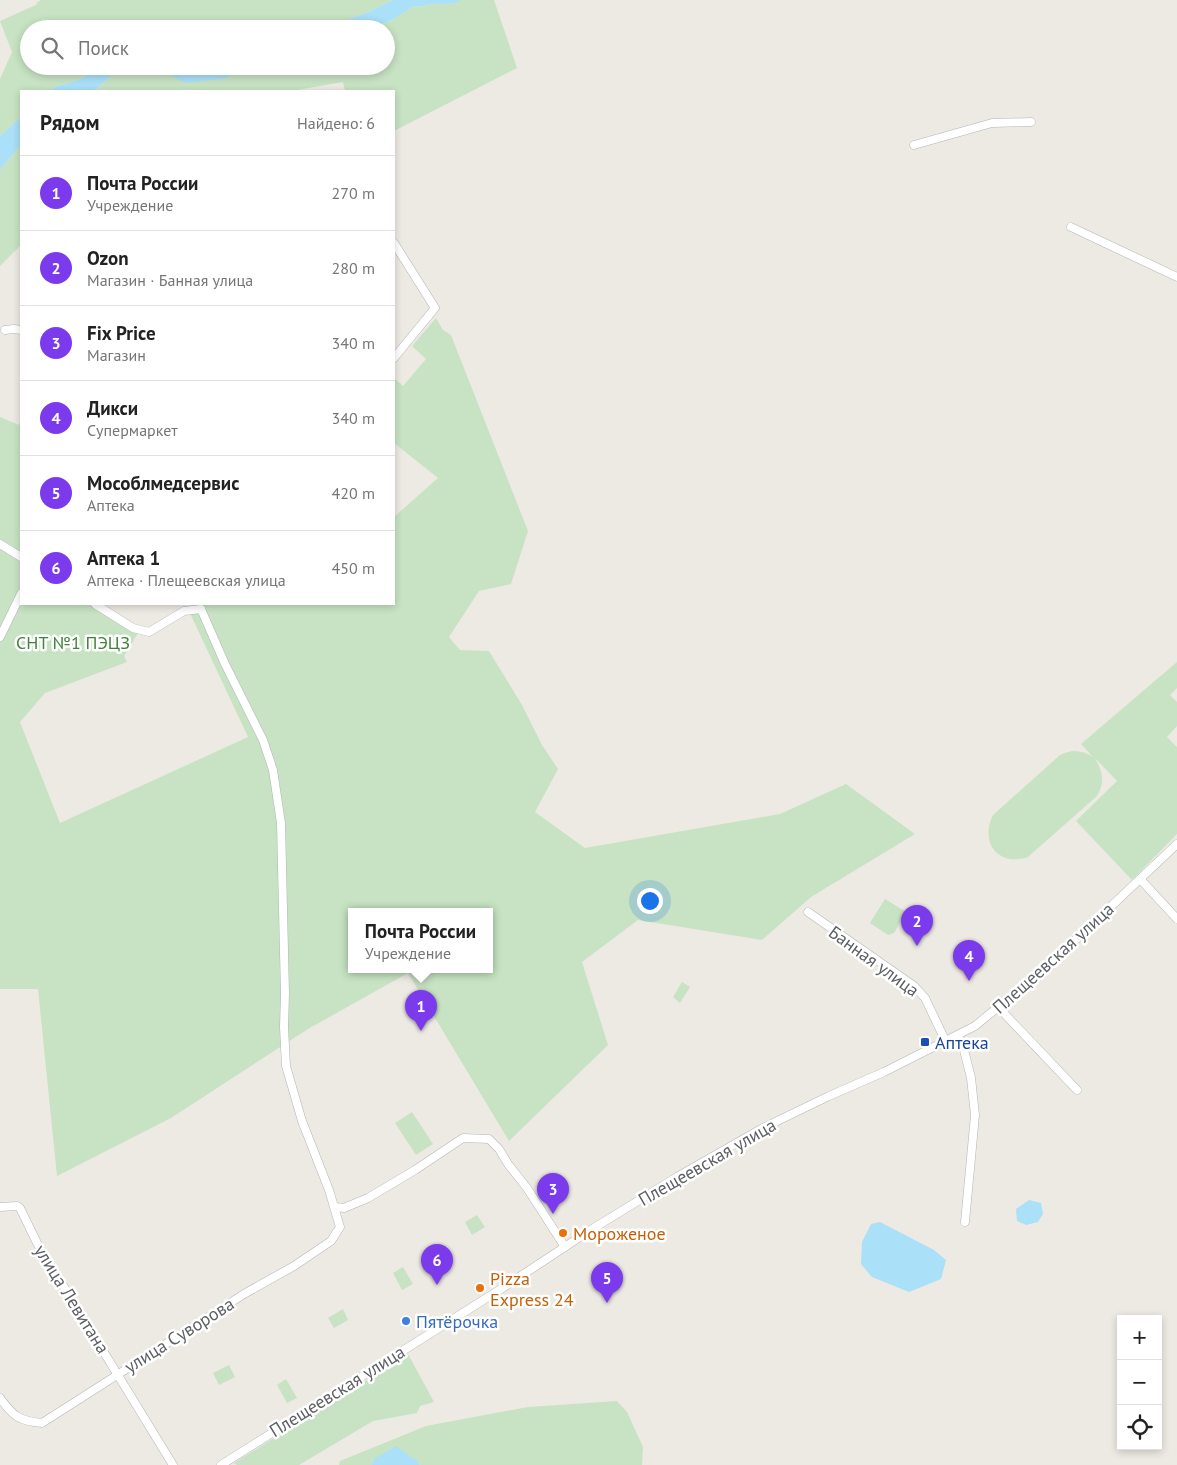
<!DOCTYPE html>
<html lang="ru">
<head>
<meta charset="utf-8">
<style>
	body { margin:0; font-family:"PT Sans",sans-serif; background:#f2f2f2; color:#222 }
	.controls { position:absolute; right:15px; bottom:15px; display:grid; overflow:hidden; border-radius:0px; box-shadow:0 2px 8px #0003 }
	.controls button { width:45px; height:45px; display:grid; place-items:center; padding:0; border:0; border-bottom:1px solid #e0e0e0; background:#fff; color:#222; font:25px sans-serif }
	.you { position:absolute; left:649px; top:900px; width:18px; height:18px; margin:-12px; border:4px solid #fff; border-radius:50%; background:#1a73e8; box-shadow:0 0 0 8px #1a73e833 }
	.badge { display:grid; place-items:center; width:32px; height:32px; border-radius:50%; background:#7c3aed; color:#fff; font-size:16px; font-weight:700 }
	.pin { position:absolute; translate:-50% -41px; filter:drop-shadow(0 1px 2px #0008) }
	.pin::after { content:''; position:absolute; top:26px; width:18px; height:15px; background:inherit; clip-path:polygon(0 0,100% 0,50% 100%) }
	.popup { position:absolute; left:348px; top:908px; width:145px; height:65px; box-sizing:border-box; display:grid; place-content:center; border-radius:0px; background:#fff; filter:drop-shadow(0 1px 4px #0005); font-size:16px; white-space:nowrap; color:#767676 }
	.popup b { font-size:19px; color:#222 }
	.popup::after { content:''; position:absolute; left:50%; top:100%; margin-left:-10px; border:10px solid transparent; border-top-color:#fff }
	.list { margin:0; padding:0; list-style:none }
	h2 { display:flex; justify-content:space-between; align-items:center; height:65px; margin:0; padding:0 20px; font-size:21px }
	h2 small { font-size:16px; font-weight:400; color:#767676 }
	.list li { display:grid; grid-template-columns:32px 1fr auto; gap:15px; align-items:center; box-sizing:border-box; height:75px; padding:0 20px; border-top:1px solid #e0e0e0 }
	.list b { display:block; font-size:19px; white-space:nowrap }
	.list p { margin:0; font-size:16px; white-space:nowrap; color:#767676 }
	.list em { font-size:16px; font-style:normal; color:#767676 }
	.icon { flex:none; width:28px; height:28px; fill:none; stroke:currentColor; stroke-width:2; stroke-linecap:round; stroke-linejoin:round }
	.map { position:relative; flex:none; width:1177px; height:1465px; overflow:hidden }
	.search { position:absolute; background:#fff; box-shadow:0 2px 8px #0003; left:20px; top:20px; width:375px; height:55px; display:flex; align-items:center; gap:12px; box-sizing:border-box; padding:0 18px; border-radius:28px; color:#767676; font-size:19px }
	.panel { position:absolute; background:#fff; box-shadow:0 2px 8px #0003; left:20px; top:90px; width:375px; height:515px; border-radius:0px }
	.map>svg:first-child { display:block }
</style>
</head>
<body>
<div class="map">
<svg width="1177" height="1465" viewBox="0 0 1177 1465">
	<rect width="100%" height="100%" fill="#edeae4"/>
	<g fill="#c7e3c3" fill-rule="evenodd">
		<path d="M41,0H393L368,12L324,29H29V66H101C92,72 83,79 72,82C60,86 62,82 51,91H21V117L0,136V79L12,52L0,21L38,4L36,3Z"/>
		<path d="M461,0H494L517,68L394,131V91H345L343,82L291,91H93L108,79L118,66H156V69L227,78L240,70L252,75L262,66H386V29H369L392,20L414,6C424,8 425,4 433,4C443,3 452,6 461,0Z"/>
		<path d="M21,144V245L0,266V170Z"/>
		<path d="M436,318L443,330L451,335L528,531L511,584L479,591L449,637L460,650L489,651L522,705L542,745L558,769L535,812L585,848L780,814L846,784L915,834L811,897L762,940L638,920L582,962L608,1045L509,1141L408,973L308,1029L171,1118L57,1176L38,989H0V417L19,425L21,417V604H89L138,633L124,656L127,662L45,693L20,722L60,823L248,737L188,609L196,604H394V517L438,478L394,443V378L403,386L426,359L412,346ZM352,912H490V970H352Z"/>
		<path d="M1177,662V688L1170,695L1177,702V726L1167,737L1177,747V834L1132,880L1076,821L1117,781L1095,758C1102,771 1106,781 1097,796L1028,857C999,867 979,843 993,815L1060,755C1073,749 1081,750 1093,757L1081,744Z"/>
		<path d="M885,899L906,912L894,933L888,935L870,923Z"/>
		<path d="M682,982L690,987L680,1003L673,997Z"/>
		<path d="M412,1112L433,1144L416,1155L395,1123Z"/>
		<path d="M477,1215L485,1227L472,1235L465,1222Z"/>
		<path d="M403,1267L413,1284L402,1290L393,1273Z"/>
		<path d="M343,1309L348,1320L334,1328L328,1318Z"/>
		<path d="M408,1354L434,1402L420,1406L417,1413L373,1421L299,1465H237L234,1463Z"/>
		<path d="M229,1365L235,1377L219,1385L213,1373Z"/>
		<path d="M286,1379L297,1398L287,1403L277,1385Z"/>
		<path d="M617,1401L627,1412L643,1447L642,1465H420L417,1461L374,1459L371,1465H339L340,1461L426,1426L528,1407Z"/>
	</g>
	<g fill="#aae0f8">
		<path d="M393,0H461C453,6 443,3 433,4C425,4 424,8 414,6L392,20L369,29H324L368,12Z"/>
		<path d="M101,66H118L108,79L93,91H51C62,82 60,86 72,82C83,79 92,72 101,66Z"/>
		<path d="M156,66H262L252,75L240,70L227,78L186,83L156,69Z"/>
		<path d="M21,117V144L0,170V136Z"/>
		<path d="M1029,1200L1041,1203L1043,1214L1038,1222L1026,1225L1017,1221L1016,1209Z"/>
		<path d="M880,1222L934,1250L946,1260L941,1279L909,1292L872,1277L861,1264L862,1242L871,1224Z"/>
		<path d="M396,1446L417,1461L420,1465H371L374,1459Z"/>
	</g>
	<g fill="none" stroke-linecap="round" stroke-linejoin="round">
		<g stroke="#b2b5b8" stroke-width="9">
			<g id="minor">
				<path d="M914,145L992,123L1031,122"/>
				<path d="M1071,227L1177,277"/>
				<path d="M394,243L435,308L394,358"/>
				<path d="M5,330L14,329L21,330"/>
				<path d="M0,544L21,557"/>
				<path d="M95,604L133,628L149,632L184,611L201,609"/>
				<path d="M0,637L21,594"/>
				<path d="M1141,880L1177,919"/>
				<path d="M808,912L914,986L925,998L946,1042"/>
				<path d="M998,1007L1077,1090"/>
				<path d="M958,1036L964,1050L971,1078L975,1115L965,1222"/>
				<path d="M0,1207L17,1206L20,1208L37,1243L173,1465"/>
				<path d="M335,1207L344,1208L368,1198L415,1170L463,1138L489,1139L499,1149L508,1164L527,1188L565,1247"/>
				<path d="M0,1398C13,1416 19,1421 42,1423L244,1294L294,1266L331,1241L340,1227L329,1190L302,1121L286,1066L284,1027L285,994L281,823L273,770L263,740L225,664L201,609"/>
				<path d="M221,1465L501,1289L589,1231L677,1177L763,1128L829,1096L884,1072L975,1026L1050,964L1177,844"/>
			</g>
		</g>
		<use href="#minor" stroke="#fff" stroke-width="8"/>
	</g>
	<rect fill="#1a4fb4" stroke="#fff" stroke-width="2" x="920" y="1037" width="10" height="10" rx="2.5"/>
	<g fill="#e8710a" stroke="#fff" stroke-width="2">
		<circle cx="563" cy="1233" r="5"/>
		<circle cx="480" cy="1288" r="5"/>
	</g>
	<circle fill="#3f7fe0" stroke="#fff" stroke-width="2" cx="406" cy="1321" r="5"/>
	<g text-anchor="middle" dominant-baseline="central" stroke-width="5" stroke-linejoin="round" paint-order="stroke">
		<g font-size="18" fill="#42823d" stroke="#fff">
			<text x="73" y="642">СНТ №1 ПЭЦЗ</text>
		</g>
		<g font-size="18" fill="#5c6064" stroke="#fff">
			<text transform="translate(1053 958) rotate(-42)">Плещеевская улица</text>
			<text transform="translate(874 961) rotate(36)">Банная улица</text>
			<text transform="translate(707 1162) rotate(-30)">Плещеевская улица</text>
			<text transform="translate(72 1299) rotate(58)">улица Левитана</text>
			<text transform="translate(179 1335) rotate(-32)">улица Суворова</text>
			<text transform="translate(337 1391) rotate(-32)">Плещеевская улица</text>
		</g>
		<g font-size="18" fill="#164399" stroke="#fff" text-anchor="start">
			<text x="935" y="1042">Аптека</text>
		</g>
		<g font-size="18" fill="#c56008" stroke="#fff" text-anchor="start">
			<text x="573" y="1233">Мороженое</text>
			<text x="490" y="1278">Pizza<tspan x="490" dy="21">Express 24</tspan></text>
		</g>
		<g font-size="18" fill="#366cbe" stroke="#fff" text-anchor="start">
			<text x="416" y="1321">Пятёрочка</text>
		</g>
	</g>
</svg>
<div class="controls">
<button>+</button>
<button>−</button>
<button><svg class="icon" aria-label="locate" viewBox="0 0 24 24"><circle cx="12" cy="12" r="6"/><path d="M12 2v4M12 18v4M2 12h4M18 12h4"/></svg></button>
</div>
<div class="you"></div>
<div class="pin badge" style="left:421px;top:1031px">1</div>
<div class="popup"><b>Почта России</b>Учреждение</div>
<div class="pin badge" style="left:917px;top:946px">2</div>
<div class="pin badge" style="left:553px;top:1214px">3</div>
<div class="pin badge" style="left:969px;top:981px">4</div>
<div class="pin badge" style="left:607px;top:1303px">5</div>
<div class="pin badge" style="left:437px;top:1285px">6</div>
<div class="search"><svg class="icon" aria-label="search" viewBox="0 0 24 24"><circle cx="10" cy="10" r="6"/><path d="M15 15l6 6"/></svg>Поиск</div>
<section class="panel">
<h2>Рядом<small>Найдено: 6</small></h2>
<ul class="list">
<li><span class="badge">1</span><div><b>Почта России</b><p>Учреждение</p></div><em>270 m</em></li>
<li><span class="badge">2</span><div><b>Ozon</b><p>Магазин · Банная улица</p></div><em>280 m</em></li>
<li><span class="badge">3</span><div><b>Fix Price</b><p>Магазин</p></div><em>340 m</em></li>
<li><span class="badge">4</span><div><b>Дикси</b><p>Супермаркет</p></div><em>340 m</em></li>
<li><span class="badge">5</span><div><b>Мособлмедсервис</b><p>Аптека</p></div><em>420 m</em></li>
<li><span class="badge">6</span><div><b>Аптека 1</b><p>Аптека · Плещеевская улица</p></div><em>450 m</em></li>
</ul>
</section>
</div>
</body>
</html>
